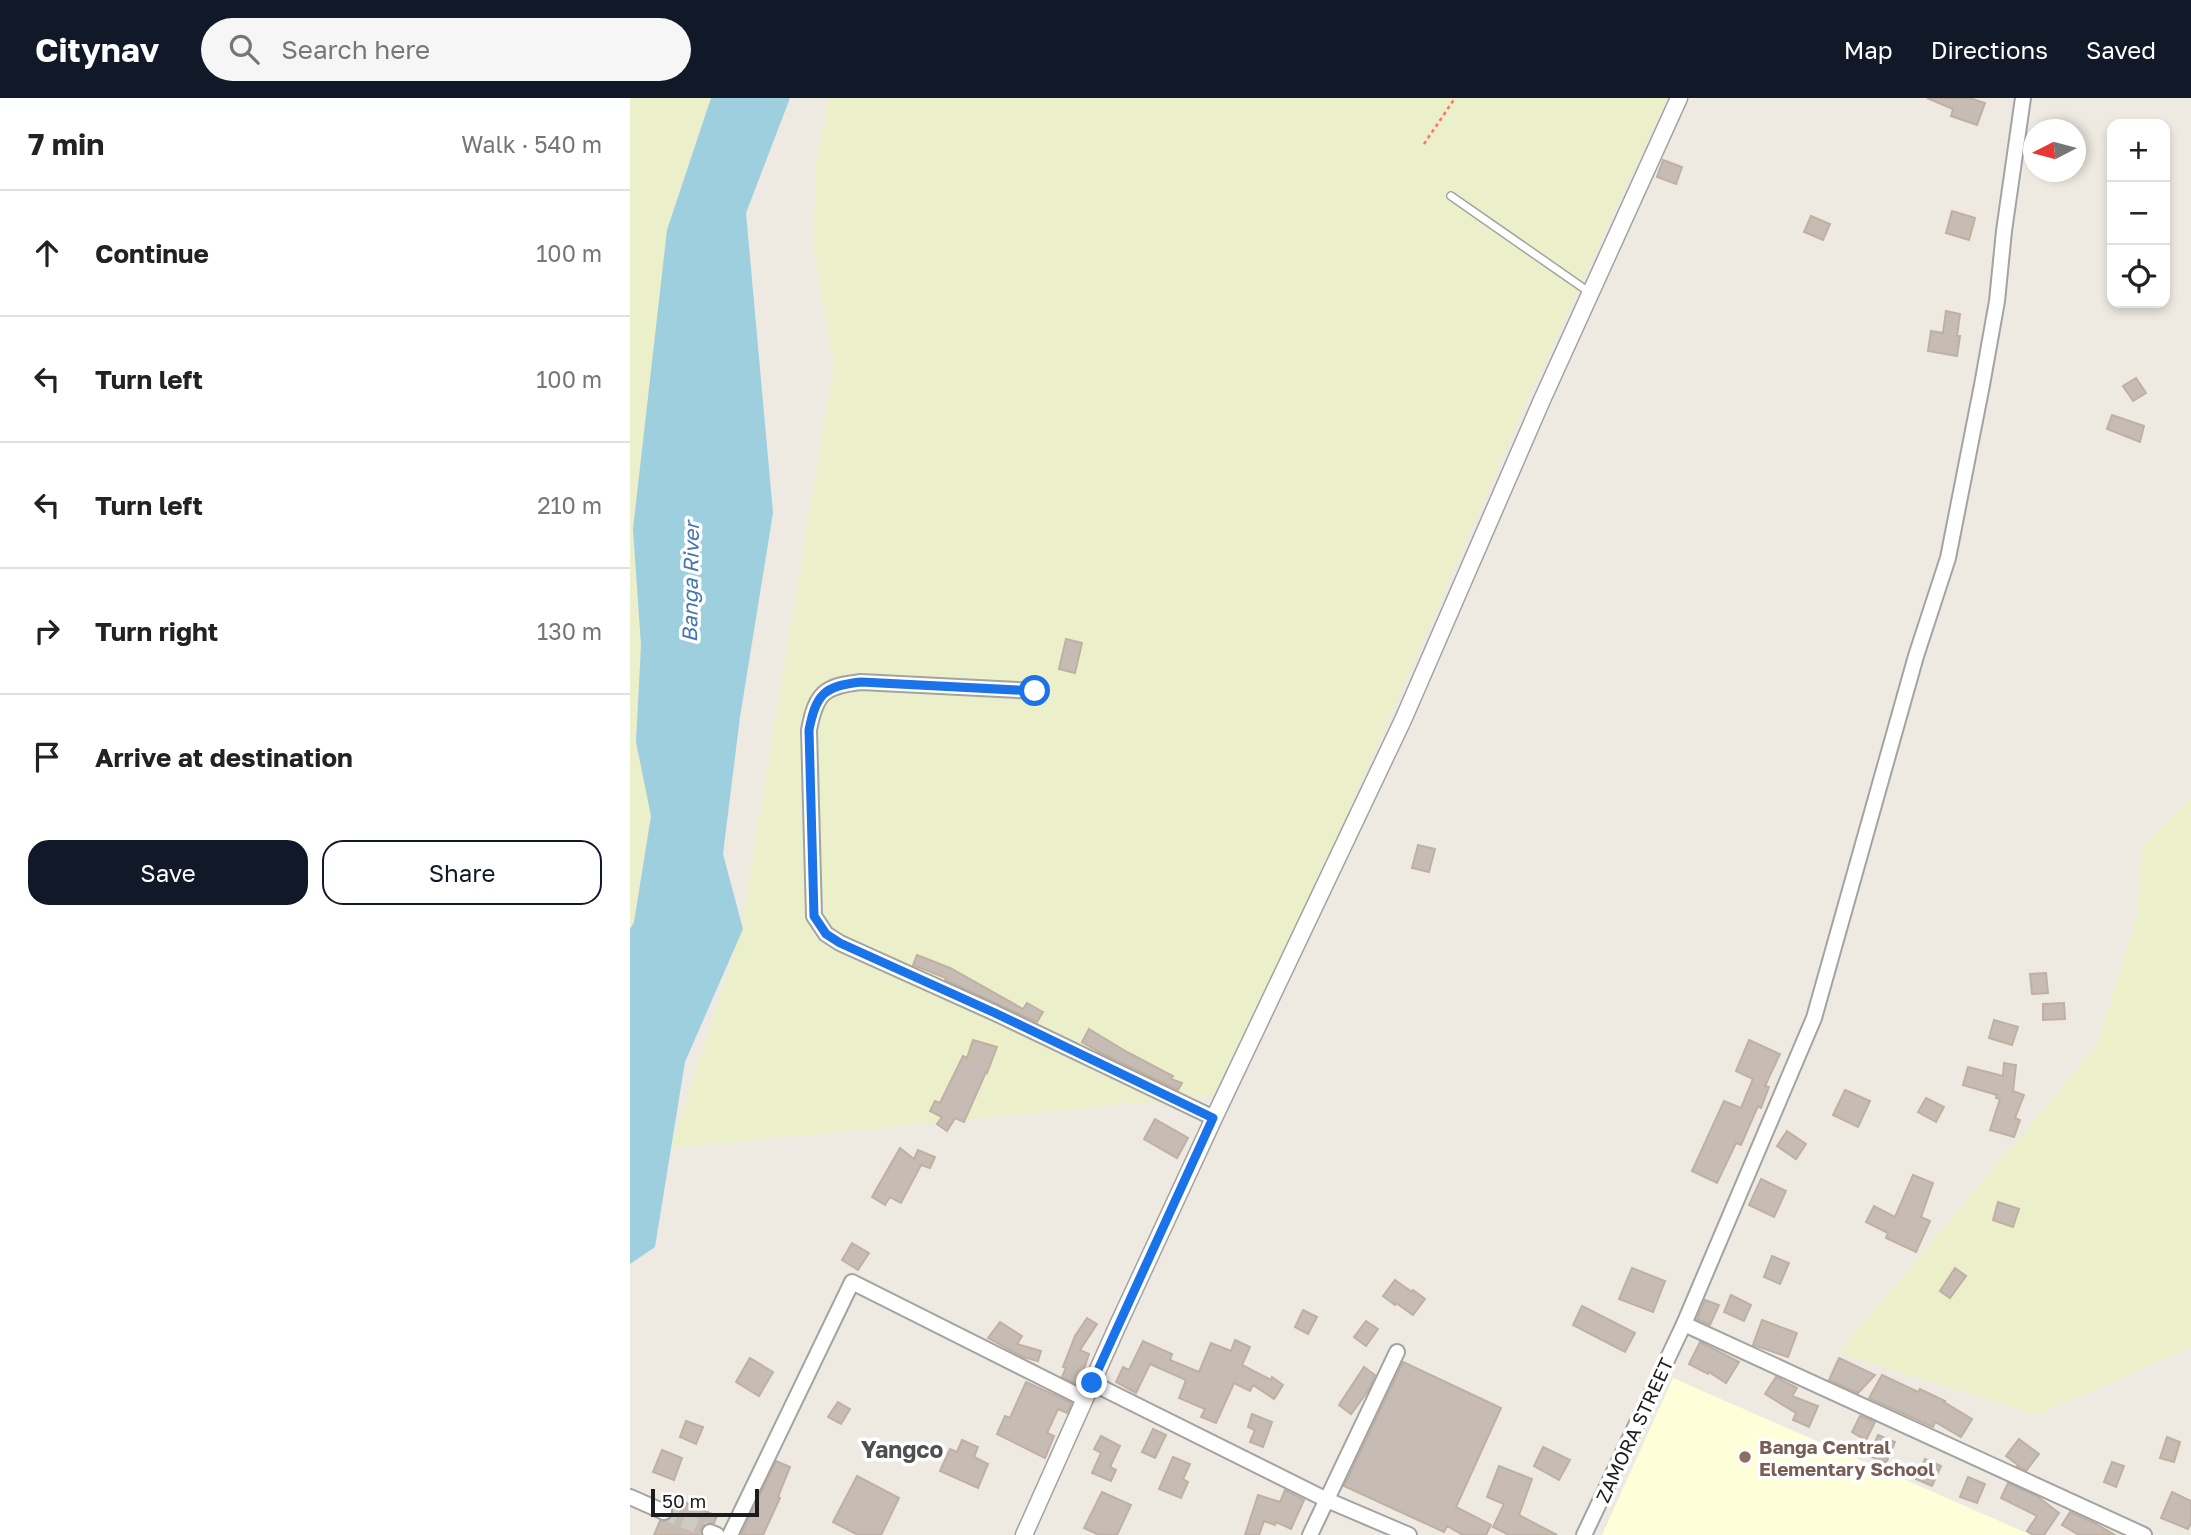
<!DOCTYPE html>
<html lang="en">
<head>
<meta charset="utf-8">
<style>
	body { margin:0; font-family:"Golos Text",sans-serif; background:#f6f6f6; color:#222 }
	.controls { position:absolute; right:21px; top:21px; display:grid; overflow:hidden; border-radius:14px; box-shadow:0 4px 10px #0003 }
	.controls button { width:63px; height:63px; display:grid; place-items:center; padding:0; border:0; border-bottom:2px solid #e0e0e0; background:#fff; color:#222; font:35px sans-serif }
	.compass { position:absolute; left:1393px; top:21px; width:63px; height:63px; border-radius:50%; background:#fff; box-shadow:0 4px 10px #0003; rotate:264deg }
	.scale { position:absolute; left:21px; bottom:18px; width:108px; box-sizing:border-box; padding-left:7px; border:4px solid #1c1c1c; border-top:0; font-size:19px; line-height:24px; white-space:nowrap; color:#1c1c1c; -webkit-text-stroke:5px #fff; paint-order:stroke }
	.stop { position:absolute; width:21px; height:21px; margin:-16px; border:5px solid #1a73e8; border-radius:50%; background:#fff }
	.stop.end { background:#1a73e8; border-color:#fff; box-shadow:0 2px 7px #0008 }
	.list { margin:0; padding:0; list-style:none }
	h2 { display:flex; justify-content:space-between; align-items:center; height:91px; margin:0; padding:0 28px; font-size:30px }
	h2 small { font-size:23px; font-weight:400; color:#767676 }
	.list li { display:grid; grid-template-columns:46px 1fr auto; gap:21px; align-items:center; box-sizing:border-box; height:126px; padding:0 28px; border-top:2px solid #e0e0e0 }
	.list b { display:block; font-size:26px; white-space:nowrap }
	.list em { font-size:23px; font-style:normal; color:#767676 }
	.actions { display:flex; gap:14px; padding:21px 28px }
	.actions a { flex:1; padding:16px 0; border:2px solid #111827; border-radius:21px; text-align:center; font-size:24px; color:#111827 }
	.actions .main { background:#111827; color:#fff }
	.icon { flex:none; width:38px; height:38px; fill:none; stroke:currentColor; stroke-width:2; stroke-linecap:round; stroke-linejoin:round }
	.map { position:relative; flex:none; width:1561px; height:1437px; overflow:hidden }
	header { display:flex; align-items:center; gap:42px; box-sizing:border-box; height:98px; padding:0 35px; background:#111827; color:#fff }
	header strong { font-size:33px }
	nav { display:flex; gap:38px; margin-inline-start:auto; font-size:24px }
	.search { width:490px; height:63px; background:#f6f6f6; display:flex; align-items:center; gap:18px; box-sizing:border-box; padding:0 24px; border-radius:38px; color:#767676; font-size:26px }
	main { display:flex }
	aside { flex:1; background:#fff }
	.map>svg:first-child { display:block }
</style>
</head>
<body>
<header>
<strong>Citynav</strong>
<div class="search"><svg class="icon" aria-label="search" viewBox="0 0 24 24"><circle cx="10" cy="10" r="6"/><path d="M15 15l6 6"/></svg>Search here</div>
<nav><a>Map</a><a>Directions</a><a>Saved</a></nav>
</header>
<main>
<aside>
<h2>7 min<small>Walk · 540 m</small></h2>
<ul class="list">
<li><svg class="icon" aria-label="ahead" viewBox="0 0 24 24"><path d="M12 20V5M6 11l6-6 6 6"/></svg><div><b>Continue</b></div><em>100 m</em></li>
<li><svg class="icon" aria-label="left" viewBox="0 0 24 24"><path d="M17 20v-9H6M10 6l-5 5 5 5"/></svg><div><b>Turn left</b></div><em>100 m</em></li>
<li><svg class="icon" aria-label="left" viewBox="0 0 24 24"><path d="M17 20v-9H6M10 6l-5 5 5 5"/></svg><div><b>Turn left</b></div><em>210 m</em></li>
<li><svg class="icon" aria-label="right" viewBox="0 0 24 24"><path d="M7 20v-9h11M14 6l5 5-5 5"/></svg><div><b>Turn right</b></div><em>130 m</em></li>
<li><svg class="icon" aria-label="arrive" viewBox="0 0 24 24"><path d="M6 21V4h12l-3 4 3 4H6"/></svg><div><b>Arrive at destination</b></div></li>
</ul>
<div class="actions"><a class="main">Save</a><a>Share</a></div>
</aside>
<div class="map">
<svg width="1561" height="1437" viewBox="0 0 1561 1437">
	<rect width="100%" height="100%" fill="#eeeae1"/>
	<path fill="#feffd9" d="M1043,1280L1401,1437H972Z"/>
	<g fill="#ebefca">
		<path d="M0,0H81L37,132L3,431L11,547L6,644L21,718L4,824L0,831Z"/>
		<path d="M199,0H1037L902,291L656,857L584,998L41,1050L110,837L204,267L183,145L186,65Z"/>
		<path d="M1561,700V1249L1407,1317L1208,1255L1467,947L1507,819L1512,749Z"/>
	</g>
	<path fill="#9ecfdf" d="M81,0H160L116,115L143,415L110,619L93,756L113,831L55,964L25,1149L0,1166V831L4,824L21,718L6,644L11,547L3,431L37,132Z"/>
	<g fill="#c6bcb4" stroke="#c0b0a2" stroke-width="2">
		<path d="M1297,0H1340L1355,5L1347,27L1321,18L1323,11Z"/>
		<path d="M1033,62L1052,69L1046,86L1027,79Z"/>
		<path d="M1322,113L1345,120L1339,142L1316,135Z"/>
		<path d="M1181,118L1200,126L1193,142L1174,134Z"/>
		<path d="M1316,213L1330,216L1327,238H1330L1327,258L1298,253L1301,233L1313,235Z"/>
		<path d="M1506,280L1516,295L1503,303L1493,288Z"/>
		<path d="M1482,317L1514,328L1510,344L1477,331Z"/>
		<path d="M436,541L452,545L445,575L429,571Z"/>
		<path d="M788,747L805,751L799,774L782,770Z"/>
		<path d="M287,857L320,870L393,911L397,905L413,914L407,924L315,882L316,880L283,867Z"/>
		<path d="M1416,875L1418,895L1402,896L1400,876Z"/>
		<path d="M1434,905L1435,921L1413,922V906Z"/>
		<path d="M1364,922L1388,929L1382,947L1359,940Z"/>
		<path d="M459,931L497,954L543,978L541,981L552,985L548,992L471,955L452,944Z"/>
		<path d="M343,942L367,949L357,975L356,974L334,1024L325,1020L317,1033L307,1026L312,1019L300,1013L305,1003L310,1005L333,958L337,960Z"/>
		<path d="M1119,942L1150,956L1135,988L1139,989L1131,1010L1128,1008L1111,1047L1106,1045L1087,1085L1062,1073L1094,1003L1111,1010L1123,981L1106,973Z"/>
		<path d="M1374,965L1386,967L1383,993L1394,997L1385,1020L1390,1022L1384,1039L1360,1032L1370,1001L1366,1000L1367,997L1333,987L1338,969L1373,978Z"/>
		<path d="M1215,992L1240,1003L1228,1029L1203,1017Z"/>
		<path d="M1296,1000L1314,1009L1306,1024L1288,1014Z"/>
		<path d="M525,1021L558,1040L547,1060L514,1041Z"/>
		<path d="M1157,1033L1176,1046L1166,1061L1147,1048Z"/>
		<path d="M270,1050L284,1061L288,1052L305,1059L300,1070L291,1067L271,1105L260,1099L255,1107L242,1099Z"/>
		<path d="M1283,1077L1303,1085L1291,1119L1300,1123L1286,1154L1256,1140L1258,1135L1236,1124L1244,1108L1265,1119Z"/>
		<path d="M1131,1081L1156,1093L1144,1119L1119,1107Z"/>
		<path d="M1368,1104L1389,1111L1383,1129L1363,1122Z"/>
		<path d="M222,1145L239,1155L228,1172L212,1162Z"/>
		<path d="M1142,1158L1159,1165L1150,1186L1134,1179Z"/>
		<path d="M1002,1170L1035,1183L1023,1214L989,1201Z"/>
		<path d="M1325,1170L1336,1178L1320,1200L1310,1193Z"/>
		<path d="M765,1182L782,1194L783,1192L795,1201L783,1217L766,1205L765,1207L753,1198Z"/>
		<path d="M1101,1197L1121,1207L1114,1223L1094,1214Z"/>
		<path d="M1075,1202L1089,1207L1080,1227L1067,1221Z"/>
		<path d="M952,1208L1005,1235L995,1254L943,1227Z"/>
		<path d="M673,1212L687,1219L678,1236L665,1229Z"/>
		<path d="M457,1220L467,1226L450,1252L459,1256L448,1287L432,1279L436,1270L433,1269L445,1238Z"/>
		<path d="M1132,1222L1167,1235L1158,1259L1123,1247Z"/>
		<path d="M736,1223L748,1231L736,1248L724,1239Z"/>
		<path d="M370,1224L392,1238L387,1246L411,1253L408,1263L393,1259L358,1240Z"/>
		<path d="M605,1242L620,1249L612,1267L641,1282L642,1279L653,1287L644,1301L623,1287L620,1293L604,1285L586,1325L571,1319L575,1311L549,1300L556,1282L520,1266L506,1295L486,1284L493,1269L499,1272L513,1243L542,1256L540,1262L569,1274L581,1245L601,1253Z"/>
		<path d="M1070,1244L1109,1264L1096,1285L1079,1274L1078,1276L1059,1266Z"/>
		<path d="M120,1260L143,1274L129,1298L106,1284Z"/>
		<path d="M1209,1260L1245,1277L1228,1295L1199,1282Z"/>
		<path d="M773,1264L871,1310L826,1409L861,1427L856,1437H833L817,1428L814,1434L714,1388Z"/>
		<path d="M734,1269L745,1277L738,1293L721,1316L709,1307Z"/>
		<path d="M1252,1277L1288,1294L1290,1291L1315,1303L1314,1304L1342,1321L1331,1339L1305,1324L1303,1329L1239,1300Z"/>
		<path d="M1146,1279L1167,1290L1162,1298L1188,1308L1179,1329L1163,1322L1166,1315L1135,1296Z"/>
		<path d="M396,1284L442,1305L437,1315L428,1311L417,1335L424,1338L415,1360L367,1336L375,1318L380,1320Z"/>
		<path d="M208,1304L220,1311L211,1326L198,1319Z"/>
		<path d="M622,1316L642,1324L633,1349L620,1344L625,1332L618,1329Z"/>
		<path d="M1230,1318L1245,1324L1236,1342L1222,1334Z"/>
		<path d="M56,1323L73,1329L66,1346L50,1339Z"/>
		<path d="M523,1331L536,1337L525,1360L512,1354Z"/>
		<path d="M1248,1337L1265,1344L1256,1365L1239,1358Z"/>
		<path d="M471,1338L490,1348L480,1369L486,1372L481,1383L462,1375L471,1355L464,1351Z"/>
		<path d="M1537,1339L1550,1344L1544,1364L1530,1360Z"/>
		<path d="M1389,1341L1409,1356L1396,1373L1387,1368L1388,1367L1376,1358Z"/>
		<path d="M332,1342L348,1349L344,1359L358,1366L348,1390L310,1373L320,1351L327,1354Z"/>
		<path d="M913,1349L940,1362L929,1382L904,1368Z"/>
		<path d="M32,1352L52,1360L44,1382L23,1374Z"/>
		<path d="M543,1359L560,1366L553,1381L558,1384L551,1400L529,1391Z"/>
		<path d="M1295,1361L1311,1368L1302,1388L1286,1381Z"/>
		<path d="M146,1363L160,1369L148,1399L150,1400L133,1437H111Z"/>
		<path d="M1482,1364L1494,1368L1486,1389L1474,1384Z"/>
		<path d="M869,1368L902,1381L889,1417L927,1437H879L863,1429L874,1406L857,1399Z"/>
		<path d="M227,1378L269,1400L251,1437H228L203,1424Z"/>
		<path d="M1338,1379L1355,1386L1347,1405L1330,1399Z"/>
		<path d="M1378,1385L1407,1398L1429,1415L1414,1437H1403L1397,1433L1407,1418L1371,1400Z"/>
		<path d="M655,1392L674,1402L661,1431L646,1424L645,1427L634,1423L629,1437H615L628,1397L650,1404Z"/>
		<path d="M472,1394L501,1407L487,1437H469L454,1430Z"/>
		<path d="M1542,1394L1561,1403V1425L1558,1431L1531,1420Z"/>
		<path d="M40,1398L87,1418L84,1425L74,1427L71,1431V1437H24L30,1423L39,1422L43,1417L42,1409L37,1405Z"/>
		<path d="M1440,1414L1466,1426L1485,1437H1449L1432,1427Z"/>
	</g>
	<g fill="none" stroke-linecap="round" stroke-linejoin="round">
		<path stroke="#cecbc3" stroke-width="14" stroke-dasharray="14 7" stroke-linecap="butt" d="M34,1414L80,1434"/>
		<g stroke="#a3a3a3" stroke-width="10">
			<path id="service" d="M821,98L959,194"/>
		</g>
		<g stroke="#a3a3a3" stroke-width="18">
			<g id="minor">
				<path d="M406,593L231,584C194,588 186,595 179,632L184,818L196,836L210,845L365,915L584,1020"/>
				<path d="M1054,1226L1514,1437"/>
				<path d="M462,1285L697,1402L779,1437"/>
				<path d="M0,1399L34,1414"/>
				<path d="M80,1434L87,1437"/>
				<path d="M100,1437L222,1184L455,1301"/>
				<path d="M680,1437L767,1254"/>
				<path d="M954,1437L1054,1226L1184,920L1286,558L1318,460L1352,287L1367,203L1374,133L1393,0"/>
			</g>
		</g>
		<g stroke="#a3a3a3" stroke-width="19">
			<path id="tertiary" d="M394,1437L487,1229L584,1020L773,622L912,302L1049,0"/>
		</g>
		<path stroke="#ff7561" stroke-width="2.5" stroke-dasharray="3.5 3.5" stroke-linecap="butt" d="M794,46L825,0"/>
		<use href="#service" stroke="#fff" stroke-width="7"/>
		<use href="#minor" stroke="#fff" stroke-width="14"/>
		<use href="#tertiary" stroke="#fff" stroke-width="16"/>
	</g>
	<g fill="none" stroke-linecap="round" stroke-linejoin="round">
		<path stroke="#1a73e8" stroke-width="9" d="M405,593L231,584C194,588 186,596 179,632L184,818L196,836L210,845L365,915L583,1020L462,1285"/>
	</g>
	<circle fill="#8d6e63" stroke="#fff" stroke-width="2.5" cx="1115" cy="1359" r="7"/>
	<g text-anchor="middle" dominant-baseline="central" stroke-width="7" stroke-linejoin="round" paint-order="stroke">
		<g font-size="19" fill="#1c1c1c" stroke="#fff">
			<text transform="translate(1004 1332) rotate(-65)">ZAMORA STREET</text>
		</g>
		<g font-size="19" font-weight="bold" fill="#785e54" stroke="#fff" text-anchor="start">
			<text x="1129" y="1348">Banga Central<tspan x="1129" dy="22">Elementary School</tspan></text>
		</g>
		<g font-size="21" font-style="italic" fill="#4477b0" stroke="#fff">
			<text transform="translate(60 484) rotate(-89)">Banga River</text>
		</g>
		<g font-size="23" font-weight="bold" fill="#4f4f4f" stroke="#fff">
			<text x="272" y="1351">Yangco</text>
		</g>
	</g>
</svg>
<div class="controls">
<button>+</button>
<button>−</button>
<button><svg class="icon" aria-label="locate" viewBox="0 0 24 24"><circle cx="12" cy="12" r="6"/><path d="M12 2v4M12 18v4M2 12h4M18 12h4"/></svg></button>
</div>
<svg class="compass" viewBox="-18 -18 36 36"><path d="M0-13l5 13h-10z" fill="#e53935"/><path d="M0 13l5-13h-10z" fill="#767676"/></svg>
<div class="scale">50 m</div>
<div class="stop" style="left:405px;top:593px"></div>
<div class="stop end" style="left:462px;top:1285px"></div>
</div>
</main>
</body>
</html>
